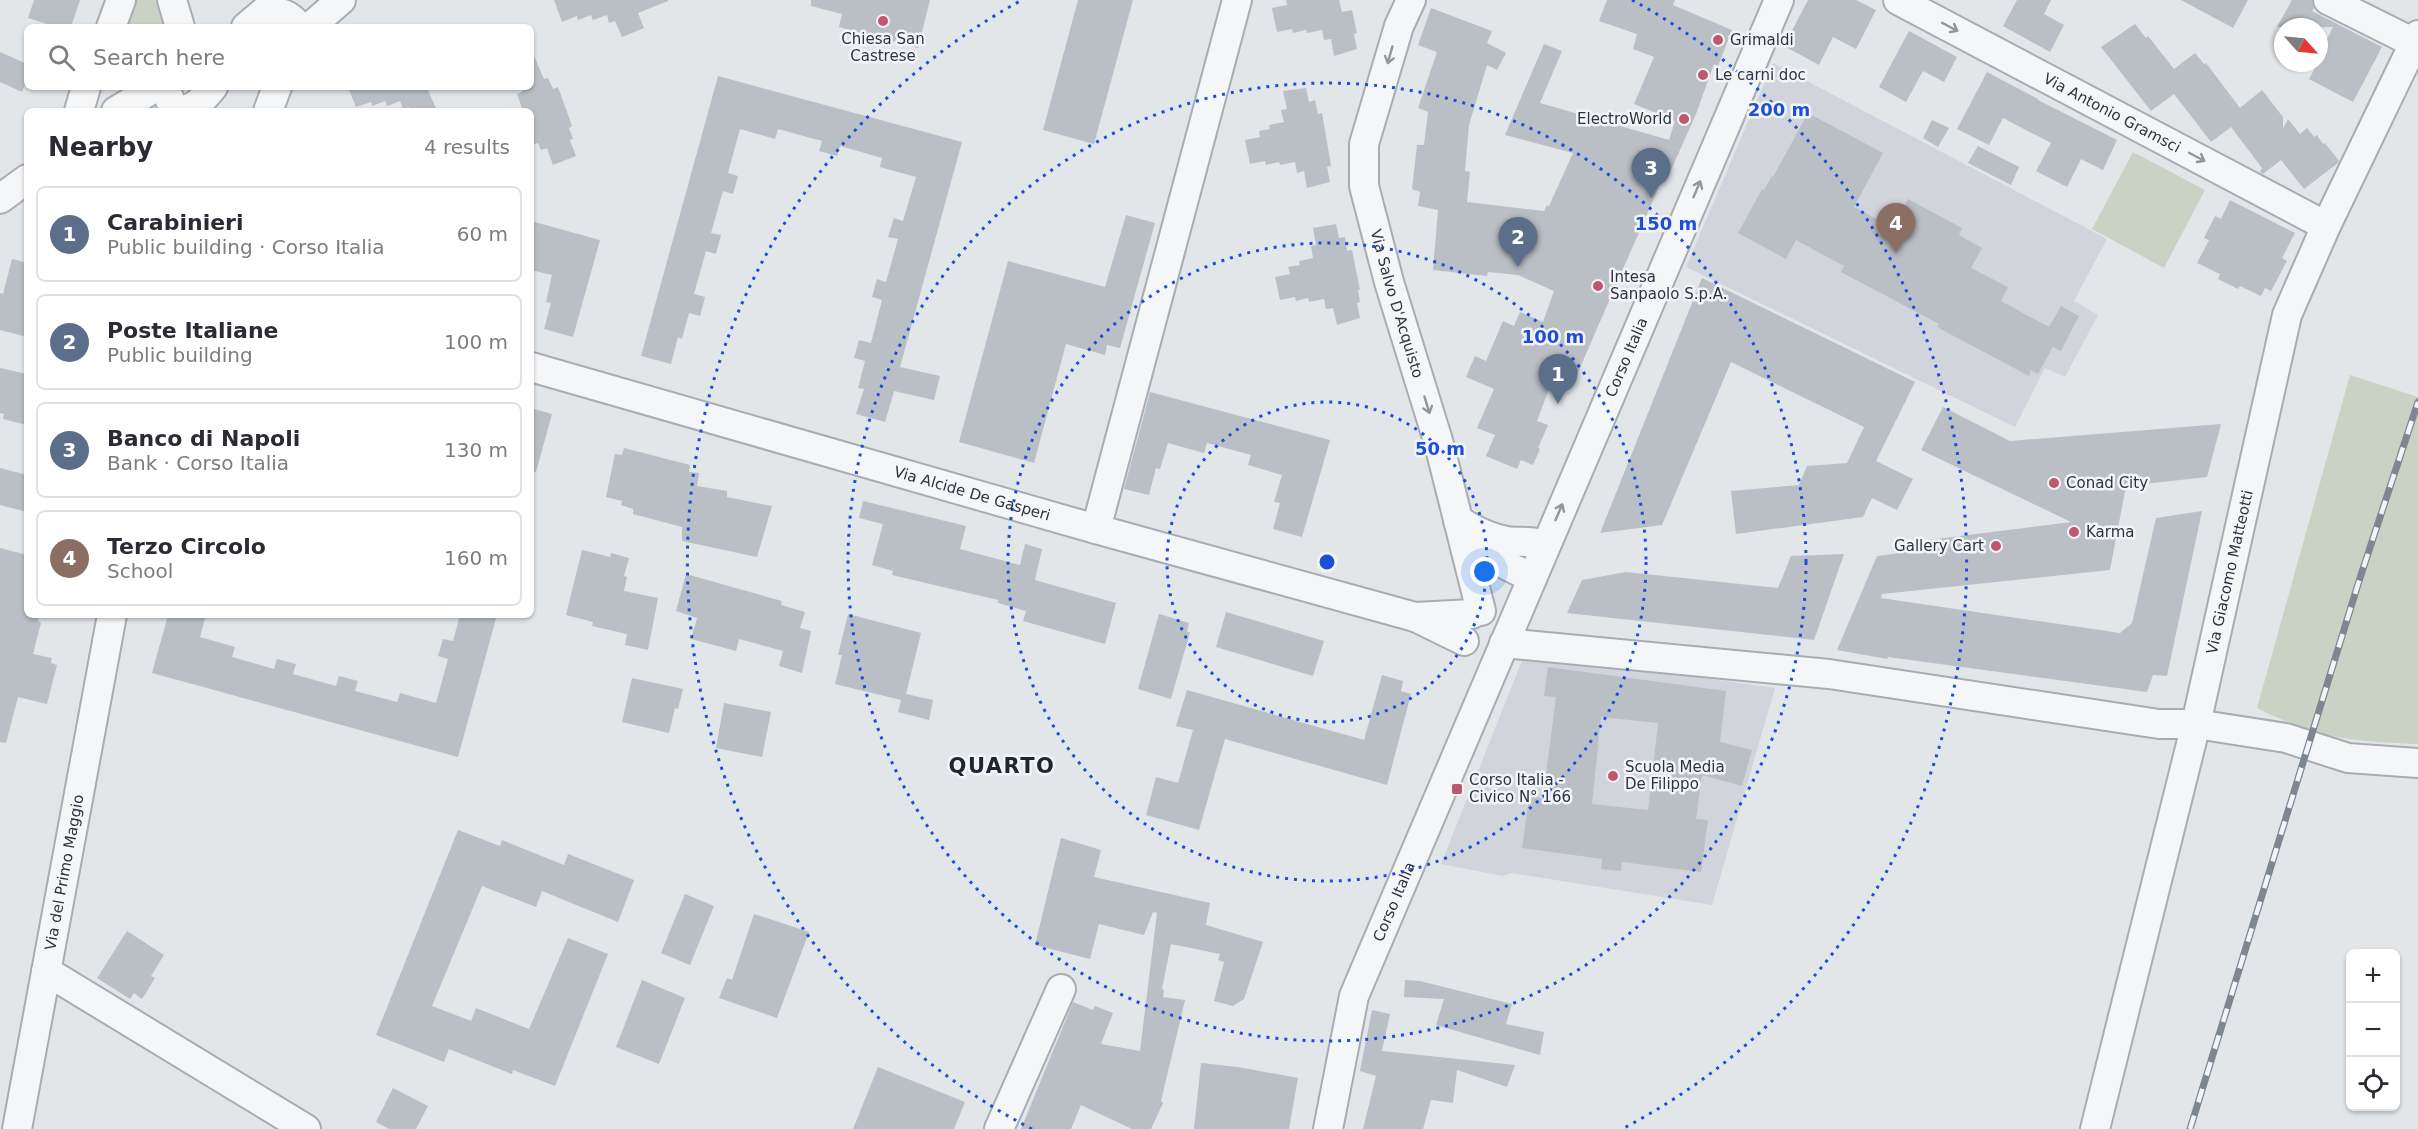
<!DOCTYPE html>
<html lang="en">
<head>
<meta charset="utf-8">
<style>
	body { margin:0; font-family:"DejaVu Sans",sans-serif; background:#f7f7f7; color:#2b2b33 }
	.controls { position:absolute; right:18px; bottom:18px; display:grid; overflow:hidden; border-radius:9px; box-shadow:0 2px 4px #0004 }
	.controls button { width:54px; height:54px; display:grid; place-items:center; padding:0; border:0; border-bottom:2px solid #e1e1e2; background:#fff; color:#2b2b33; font:30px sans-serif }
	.compass { position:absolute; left:2274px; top:18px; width:54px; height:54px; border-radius:50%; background:#fff; box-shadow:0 2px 4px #0004; rotate:117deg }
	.you { position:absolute; left:1485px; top:572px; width:21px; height:21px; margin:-15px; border:4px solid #fff; border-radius:50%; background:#1a73e8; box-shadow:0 0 0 9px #1a73e833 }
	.badge { display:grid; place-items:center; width:39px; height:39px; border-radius:50%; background:#c0566f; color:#fff; font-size:20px; font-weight:700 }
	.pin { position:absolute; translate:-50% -50px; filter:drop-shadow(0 2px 3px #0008) }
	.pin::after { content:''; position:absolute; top:32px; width:21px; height:18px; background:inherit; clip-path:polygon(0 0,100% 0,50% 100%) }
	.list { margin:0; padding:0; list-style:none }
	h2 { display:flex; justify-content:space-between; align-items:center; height:78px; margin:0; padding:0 24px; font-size:26px }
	h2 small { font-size:20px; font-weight:400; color:#7c7c81 }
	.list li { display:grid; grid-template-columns:39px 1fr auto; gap:18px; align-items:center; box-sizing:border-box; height:96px; margin:0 12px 12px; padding:0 12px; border:2px solid #e1e1e2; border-radius:9px }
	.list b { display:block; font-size:22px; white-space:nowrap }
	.list p { margin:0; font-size:20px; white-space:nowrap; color:#7c7c81 }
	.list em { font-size:20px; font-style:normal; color:#7c7c81 }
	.icon { flex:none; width:33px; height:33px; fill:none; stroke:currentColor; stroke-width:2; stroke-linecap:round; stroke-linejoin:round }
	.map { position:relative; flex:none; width:2418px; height:1129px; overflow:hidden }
	.search { position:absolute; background:#fff; box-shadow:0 2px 4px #0004; left:24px; top:24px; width:510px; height:66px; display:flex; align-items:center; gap:15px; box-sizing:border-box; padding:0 21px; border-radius:9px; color:#7c7c81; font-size:22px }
	.panel { position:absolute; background:#fff; box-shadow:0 2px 4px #0004; left:24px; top:108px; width:510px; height:510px; border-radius:9px }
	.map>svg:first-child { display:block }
</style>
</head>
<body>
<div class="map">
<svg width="2418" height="1129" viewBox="0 0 2418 1129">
	<rect width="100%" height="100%" fill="#e2e6e9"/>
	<g fill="#d1d5db">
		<path d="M1773,63L2107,239L2074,301L2098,315L2065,377L2045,368L2015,427L1686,267Z"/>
		<path d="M1525,653L1775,688L1712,905L1511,873L1503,876L1441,864Z"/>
	</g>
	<g fill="#c9d2c5">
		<path d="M132,0H165L170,27H122Z"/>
		<path d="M2133,152L2205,190L2164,268L2092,229Z"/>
		<path d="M2350,375L2418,397V744C2352,742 2317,738 2257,708Z"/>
	</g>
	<g fill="#babfc5" fill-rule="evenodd">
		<path d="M34,0H80L71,27H56L28,18Z"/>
		<path d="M554,0H668V1L638,13L644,28L622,37L615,21L609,23L607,15L593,20L591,15L578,20L577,16L562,22Z"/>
		<path d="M811,0H930L918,48L839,27L842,14L811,6Z"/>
		<path d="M1078,0H1133L1094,144L1043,130Z"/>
		<path d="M1286,0H1339L1342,12L1352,10L1357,33L1354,34L1357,49L1334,56L1331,39L1324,40L1322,30L1307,33L1306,30L1293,33L1292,29L1277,32L1272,8L1287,5Z"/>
		<path d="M1607,0H1675L1673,5L1732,30L1718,66L1714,64L1696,114L1668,177L1664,175L1575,379L1565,374L1557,393L1549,389L1537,421L1548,425L1538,448L1540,449L1533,465L1521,460L1517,469L1486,456L1495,435L1477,428L1494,389L1466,377L1475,356L1486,361L1503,321L1514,326L1520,312L1543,322L1554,291L1518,275L1488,272L1487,276L1433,270L1438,210L1418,206L1420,192L1412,189L1417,145H1424L1428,112L1418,108L1437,52L1418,45L1431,8L1492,31L1487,43L1506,53L1497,70L1487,65L1469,125L1465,171L1470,172L1467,202L1544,211L1547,205L1549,206L1573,153L1505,135L1544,44L1562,51L1540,103L1669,140L1675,121L1634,104L1654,57L1633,49L1637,34L1599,21Z"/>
		<path d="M1808,0H1856L1876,10L1856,49L1833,37L1819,65L1784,46Z"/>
		<path d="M2017,0H2051L2044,14L2064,25L2050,52L2003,26Z"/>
		<path d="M2181,0H2248L2233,28Z"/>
		<path d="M2292,0H2312L2314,8L2312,11L2382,47L2353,102L2309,79L2328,44L2325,43L2333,27H2277Z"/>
		<path d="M2135,24L2146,38L2148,36L2174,69L2195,53L2204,64L2206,63L2240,108L2262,90L2283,117V129L2288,119L2300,134L2307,128L2314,137L2317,135L2323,144L2325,143L2339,161L2338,163L2304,189L2281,160L2263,174L2260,172L2262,168L2231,127L2211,142L2174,94L2151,111L2101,47Z"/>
		<path d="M1909,31L1957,57L1944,82L1923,71L1906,102L1879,87Z"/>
		<path d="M531,49L544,79L548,78L553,89L558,87L572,126L569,128L573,139L570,140L576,156L553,165L547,148L541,150L538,143L531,145V111H523L517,94L523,91L522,87H531Z"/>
		<path d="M0,52L27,64V80L22,92L0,82Z"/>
		<path d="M1987,72L2038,99V100L2117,140L2103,170L2081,159L2067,187L2036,171L2051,143L2003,118L1989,145L1957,129Z"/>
		<path d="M718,76L962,142L900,367L940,376L934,400L894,391L885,422L856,414L864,389L858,388L865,361L854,358L859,340L871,343L882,300L872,297L877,279L886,282L898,239L888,237L894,218L903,221L916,177L880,167L882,158L840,146L837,156L819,151L822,141L778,129L775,139L740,129L728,173L738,176L733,194L723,191L711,233L721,235L716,254L706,251L694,294L705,297L700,316L689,313L682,339L678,337L671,364L641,356Z"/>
		<path d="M348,87H433L428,90L437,111H411L409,107L403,109L400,101L387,106L385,101L372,106L371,102L356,107Z"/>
		<path d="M1306,88L1309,102L1315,100L1318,114L1322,113L1331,166L1327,167L1330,182L1307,188L1304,171L1297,173L1295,162L1280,165L1279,162L1266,165L1265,161L1250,164L1245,140L1260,137L1259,131L1270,129L1269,125L1284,122L1281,110L1287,109L1283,91Z"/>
		<path d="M1808,113L1883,153L1854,207L1892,227L1908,199L1962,228L1959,235L1982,248L1971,268L2008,287L2001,301L2049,327L2061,306L2079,316L2061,351L2053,347L2038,374L2031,370L2029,376L1937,327L1939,324L1841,272L1844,266L1796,240L1786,259L1738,233L1762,189L1764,190L1772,176L1773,177Z"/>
		<path d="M1932,120L1949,128L1938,147L1923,138Z"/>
		<path d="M1978,146L2019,167L2011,185L1968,163Z"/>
		<path d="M2230,200L2295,233L2282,258L2287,261L2271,291L2265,288L2261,296L2240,286L2238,289L2218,279L2220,274L2197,263L2209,240L2204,238L2215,216L2221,219Z"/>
		<path d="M1126,215L1155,223L1120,348L1107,345L1105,355L1066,344L1034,463L959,442L1008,261L1105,287Z"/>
		<path d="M531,221L600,240L573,337L544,329L551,303L546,302L552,275L531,270Z"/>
		<path d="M1336,224L1339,238L1345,237L1347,251L1352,250L1360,290H1358L1360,302L1357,303L1360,318L1337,325L1333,308L1326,309L1324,299L1309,302L1308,298L1296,301L1295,297L1280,300L1275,277L1290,274L1288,267L1300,265L1299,261L1313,258L1311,246L1316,245L1313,228Z"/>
		<path d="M12,259L27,263V337L0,330V293L3,294Z"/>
		<path d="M1702,278L1915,382L1876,461L1913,479L1897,510L1872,498L1863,517L1736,534L1731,491L1799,485L1807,466L1847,463L1864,427L1731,362L1662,525L1600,533Z"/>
		<path d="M0,368L27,374V425L3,419L4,414L0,413Z"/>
		<path d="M1150,392L1330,440L1302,537L1273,529L1280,503L1274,502L1282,475L1248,465L1251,455L1207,443L1204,453L1168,443L1160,469L1156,468L1149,495L1124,489Z"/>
		<path d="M1943,407L2010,441L2221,424L2207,477L2126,486L2110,570L1882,594L1881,598L2120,633L2132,623L2156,518L2202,511L2167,676L2153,675L2147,692L1888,657L1887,659L1837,650L1877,556L1900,553L1904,543L2071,522L1921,450Z"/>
		<path d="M531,408L552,414L536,472H531Z"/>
		<path d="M624,448L690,465L689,472L699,473L697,486L727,491V497L772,506L757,557L682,541V527L633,514V509L621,505L622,501L606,497L615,454L622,455Z"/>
		<path d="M0,468L27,475V512L0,505Z"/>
		<path d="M863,501L966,526L960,549L1020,565L1025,544L1042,549L1035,580L1116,603L1105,644L1023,621L1026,611L998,603V600L892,575L893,571L872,565L883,524L859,518Z"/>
		<path d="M0,548L27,555V615H39L38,621L41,623L33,654L52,658L51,663L57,665L47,704L18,697L6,743L0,742Z"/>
		<path d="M582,550L610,557L611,553L629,558L624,576L627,577L624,591L658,598L648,650L625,645L627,634L592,626L593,622L566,615Z"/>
		<path d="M1844,554L1814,640L1567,613L1582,580L1626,572L1778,588L1791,556Z"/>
		<path d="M686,574L782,601L781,605L805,612L800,628L811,631L802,673L779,666L783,651L739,639L736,651L691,639L697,618L676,611Z"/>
		<path d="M1226,612L1324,641L1313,676L1216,647Z"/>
		<path d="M848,614L921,633L906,694L933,700L929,720L898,712L901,700L835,684L842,655H838Z"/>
		<path d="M1159,614L1189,623L1187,632H1190L1171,699L1138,689Z"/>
		<path d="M168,615H206L200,637L235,647L232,657L274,669L277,659L296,664L293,674L336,686L339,676L358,681L355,691L397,702L400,693L436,703L448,659L438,656L443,639L453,641L460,615H497L458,757L152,673Z"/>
		<path d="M1548,667L1726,691L1720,742L1752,750L1742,786L1702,775L1696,819L1708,820L1701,872L1622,862L1621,871L1601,869L1602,859L1522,848L1529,797L1543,798L1556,697L1544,696ZM1601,717L1658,723L1648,810L1592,804Z"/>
		<path d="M1382,675L1403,681L1401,691L1411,694L1387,785L1225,739L1199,830L1146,815L1156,777L1178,783L1193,730L1176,726L1187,690L1364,740Z"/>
		<path d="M632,678L683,689L678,709L675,708L669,733L622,722Z"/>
		<path d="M724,703L771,712L762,757L716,748Z"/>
		<path d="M458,830L500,846L502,840L564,865L568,854L634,880L618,922L542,891L536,907L482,886L432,1006L471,1021L476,1008L529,1029L568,938L608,954L555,1086L513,1070L512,1074L449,1049L444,1062L376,1035Z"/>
		<path d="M1061,838L1101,850L1094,877L1210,903L1206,925L1263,942L1244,999L1233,1006L1214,1001L1224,962L1218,960L1220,954L1171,944L1162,989L1164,990L1163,997L1185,1000L1161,1101L1163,1103L1151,1129H1132L1081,1105L1071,1129H1021L1073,1002L1093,1010L1095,1006L1113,1013L1101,1044L1140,1051L1157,913L1153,912L1144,935L1099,924L1090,959L1035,945Z"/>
		<path d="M685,894L714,906L690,965L661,953Z"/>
		<path d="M754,914L809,932L777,1018L719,998L727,978L732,980Z"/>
		<path d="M127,931L164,955L151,976L155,978L142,999L134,993L130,999L97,978Z"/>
		<path d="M642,980L685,998L659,1064L616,1047Z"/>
		<path d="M1405,980L1420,981L1512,1004L1506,1024L1544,1032L1540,1055L1436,1025L1444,999L1404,997Z"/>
		<path d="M1372,1010L1390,1014L1382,1051L1515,1065L1507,1087L1457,1070L1453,1103L1431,1100L1423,1129H1363L1376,1076L1360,1071Z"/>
		<path d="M1201,1063L1238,1067L1298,1078L1289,1129H1194Z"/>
		<path d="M878,1067L965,1102L954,1129H853Z"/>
		<path d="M393,1088L428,1106L416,1129H389L376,1122Z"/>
	</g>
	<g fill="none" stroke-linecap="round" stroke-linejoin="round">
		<g stroke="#a8adb3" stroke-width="32">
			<g id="minor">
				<path d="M172,0L180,27"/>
				<path id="s1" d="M1411,0L1399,26L1364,144V186L1389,282L1439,444L1481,611"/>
				<path id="s2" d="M1898,0L2326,226"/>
				<path d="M2328,0L2414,43"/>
				<path d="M111,27L121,0"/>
				<path d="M246,27L265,11C281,12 290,14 299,27"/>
				<path d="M310,27L341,0"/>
				<path d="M165,87L171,103L178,111C196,109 202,100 213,87"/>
				<path d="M79,111L86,87"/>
				<path d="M116,111L156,87"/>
				<path d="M268,111L277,87"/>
				<path d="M0,199L27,179"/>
				<path id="s3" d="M531,367L1096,529L1415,617L1464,641"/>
				<path d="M1458,520C1473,530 1489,538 1507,541C1520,543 1532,540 1545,545"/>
				<path d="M1096,529L1237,0"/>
				<path d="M1466,550L1488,556L1532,578"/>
				<path d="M1415,617L1472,614"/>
				<path d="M1504,643L1829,674L2159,724H2196L2286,738L2348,758L2418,763"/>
				<path d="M46,971L306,1129"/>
				<path id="s4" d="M17,1129L112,615"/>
				<path d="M999,1129L1061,989"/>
				<path id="s5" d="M1328,1129L1354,996L1779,0"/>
				<path id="s6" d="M2095,1129L2196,724L2287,315L2326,226L2418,35"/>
			</g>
		</g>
		<use href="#minor" stroke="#f5f6f8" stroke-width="28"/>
		<g stroke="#7e8791" stroke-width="7">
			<path id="rail" d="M2190,1129L2359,581L2418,402"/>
		</g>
		<use href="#rail" stroke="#f2f4f7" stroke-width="4.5" stroke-dasharray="14" stroke-linecap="butt"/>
	</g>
	<defs><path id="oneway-shaft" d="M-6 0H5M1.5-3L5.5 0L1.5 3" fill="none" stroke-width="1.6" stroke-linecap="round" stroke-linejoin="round" transform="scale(1.5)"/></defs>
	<g stroke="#90969c">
		<use href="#oneway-shaft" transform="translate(1950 27) rotate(28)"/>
		<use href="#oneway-shaft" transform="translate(1390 55) rotate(106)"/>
		<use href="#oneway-shaft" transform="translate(2197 157) rotate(28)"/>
		<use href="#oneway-shaft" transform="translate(1697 189) rotate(-67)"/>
		<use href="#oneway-shaft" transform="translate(1427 405) rotate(73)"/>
		<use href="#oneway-shaft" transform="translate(1559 512) rotate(-67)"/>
	</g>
	<g fill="none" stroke="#1d4ed8" stroke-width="3" stroke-dasharray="3 6">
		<circle cx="1327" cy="562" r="160"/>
		<circle cx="1327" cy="562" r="319"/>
		<circle cx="1327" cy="562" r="479"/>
		<path d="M1032 1129A639 639 0 0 1 1022 0M1632 0A639 639 0 0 1 1622 1129"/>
	</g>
	<g fill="#c0566f" stroke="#f2f4f7" stroke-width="2">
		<circle cx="883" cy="21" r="6"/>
		<circle cx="1718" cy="40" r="6"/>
		<circle cx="1703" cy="75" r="6"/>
		<circle cx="1684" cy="119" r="6"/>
		<circle cx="1598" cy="286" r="6"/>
		<circle cx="2054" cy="483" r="6"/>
		<circle cx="2074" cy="532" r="6"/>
		<circle cx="1996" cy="546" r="6"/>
		<circle cx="1613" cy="776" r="6"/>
		<rect x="1451" y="783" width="12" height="12" rx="3"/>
	</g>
	<g text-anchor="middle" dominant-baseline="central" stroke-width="5" stroke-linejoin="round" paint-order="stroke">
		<g font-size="15" fill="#2c353f" stroke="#f2f4f7" text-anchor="start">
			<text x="883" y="39" text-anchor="middle">Chiesa San<tspan x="883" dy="17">Castrese</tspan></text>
			<text x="1730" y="40">Grimaldi</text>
			<text x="1715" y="75">Le carni doc</text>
			<text x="1672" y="119" text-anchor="end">ElectroWorld</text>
			<text x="1610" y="277">Intesa<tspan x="1610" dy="17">Sanpaolo S.p.A.</tspan></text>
			<text x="2066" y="483">Conad City</text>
			<text x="2086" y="532">Karma</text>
			<text x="1984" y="546" text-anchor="end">Gallery Cart</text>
			<text x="1625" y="767">Scuola Media<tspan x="1625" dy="17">De Filippo</tspan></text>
			<text x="1469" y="780">Corso Italia -<tspan x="1469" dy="17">Civico N° 166</tspan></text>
		</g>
		<g font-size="15" fill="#2c353f" stroke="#f2f4f7">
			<text stroke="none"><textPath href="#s2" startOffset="242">Via Antonio Gramsci</textPath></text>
			<text stroke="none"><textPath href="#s1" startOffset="316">Via Salvo D'Acquisto</textPath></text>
			<text stroke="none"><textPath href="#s5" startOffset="830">Corso Italia</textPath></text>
			<text stroke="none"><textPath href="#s3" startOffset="459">Via Alcide De Gasperi</textPath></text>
			<text stroke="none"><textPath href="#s6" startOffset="573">Via Giacomo Matteotti</textPath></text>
			<text stroke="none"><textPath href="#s4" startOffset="261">Via del Primo Maggio</textPath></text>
			<text stroke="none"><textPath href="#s5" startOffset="238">Corso Italia</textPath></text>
		</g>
		<g font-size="21" font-weight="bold" letter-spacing="1.5" fill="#1e2630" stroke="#f2f4f7">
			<text x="1002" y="766">QUARTO</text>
		</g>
	</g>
	<circle cx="1327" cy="562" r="9" fill="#1d4ed8" stroke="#f2f4f7" stroke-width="3"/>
	<g font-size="18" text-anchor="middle" font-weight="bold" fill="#1d4ed8" stroke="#f2f4f7" stroke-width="5" stroke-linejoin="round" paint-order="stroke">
		<text x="1779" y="116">200 m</text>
		<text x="1666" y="230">150 m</text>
		<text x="1553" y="343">100 m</text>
		<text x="1440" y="455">50 m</text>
	</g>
</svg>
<div class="controls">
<button>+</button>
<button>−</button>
<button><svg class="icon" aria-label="locate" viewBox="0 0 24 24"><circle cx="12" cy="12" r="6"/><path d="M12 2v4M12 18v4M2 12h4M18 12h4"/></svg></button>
</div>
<svg class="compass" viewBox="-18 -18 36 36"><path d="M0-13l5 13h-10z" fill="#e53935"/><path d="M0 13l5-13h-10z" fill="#7c7c81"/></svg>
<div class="you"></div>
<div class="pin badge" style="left:1558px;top:404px;background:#5c6f8a">1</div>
<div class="pin badge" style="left:1518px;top:267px;background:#5c6f8a">2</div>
<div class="pin badge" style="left:1651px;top:198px;background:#5c6f8a">3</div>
<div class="pin badge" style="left:1896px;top:253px;background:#8d6e63">4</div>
<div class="search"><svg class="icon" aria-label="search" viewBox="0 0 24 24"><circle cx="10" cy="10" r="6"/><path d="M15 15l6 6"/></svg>Search here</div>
<section class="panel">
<h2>Nearby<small>4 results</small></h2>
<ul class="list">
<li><span class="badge" style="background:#5c6f8a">1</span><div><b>Carabinieri</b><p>Public building · Corso Italia</p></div><em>60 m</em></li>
<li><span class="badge" style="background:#5c6f8a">2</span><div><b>Poste Italiane</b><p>Public building</p></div><em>100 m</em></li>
<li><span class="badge" style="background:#5c6f8a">3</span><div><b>Banco di Napoli</b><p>Bank · Corso Italia</p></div><em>130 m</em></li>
<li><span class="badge" style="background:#8d6e63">4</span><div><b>Terzo Circolo</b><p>School</p></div><em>160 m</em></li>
</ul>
</section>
</div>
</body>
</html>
